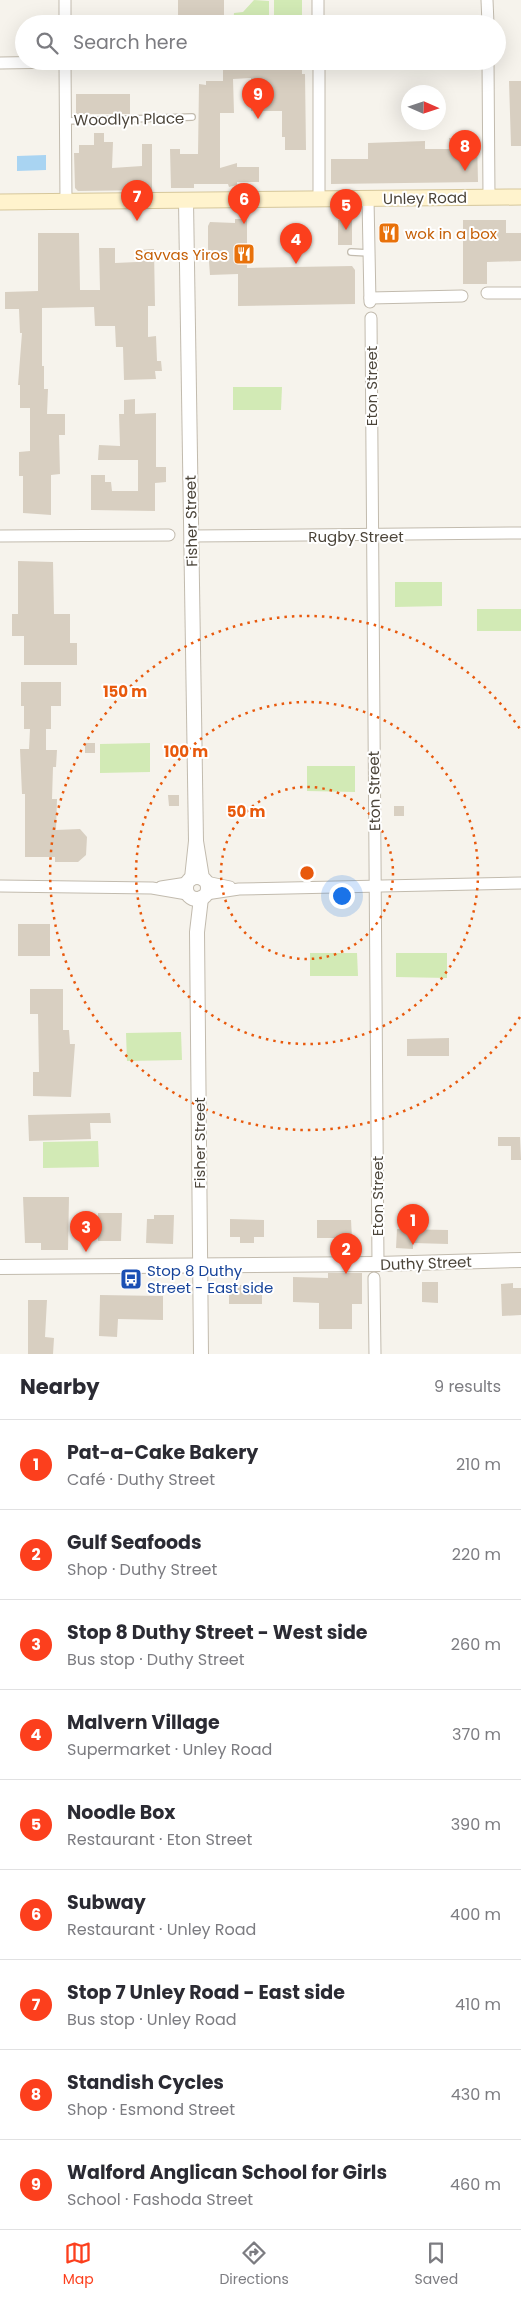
<!DOCTYPE html>
<html lang="en">
<head>
<meta charset="utf-8">
<style>
	body { margin:0; font-family:Poppins,sans-serif; background:#f7f7f7; color:#2b2b33 }
	.compass { position:absolute; left:401px; top:85px; width:45px; height:45px; border-radius:50%; background:#fff; box-shadow:0 5px 20px #0002; rotate:93deg }
	.you { position:absolute; left:341px; top:895px; width:18px; height:18px; margin:-12px; border:4px solid #fff; border-radius:50%; background:#1a73e8; box-shadow:0 0 0 8px #1a73e833 }
	.badge { display:grid; place-items:center; width:32px; height:32px; border-radius:50%; background:#fc3f1d; color:#fff; font-size:16px; font-weight:700 }
	.pin { position:absolute; translate:-50% -41px; filter:drop-shadow(0 1px 2px #0008) }
	.pin::after { content:''; position:absolute; top:26px; width:18px; height:15px; background:inherit; clip-path:polygon(0 0,100% 0,50% 100%) }
	.list { margin:0; padding:0; list-style:none }
	h2 { display:flex; justify-content:space-between; align-items:center; height:65px; margin:0; padding:0 20px; font-size:21px }
	h2 small { font-size:16px; font-weight:400; color:#7c7c81 }
	.list li { display:grid; grid-template-columns:32px 1fr auto; gap:15px; align-items:center; box-sizing:border-box; height:90px; padding:0 20px; border-top:1px solid #e1e1e2 }
	.list b { display:block; font-size:19px; white-space:nowrap }
	.list p { margin:0; font-size:16px; white-space:nowrap; color:#7c7c81 }
	.list em { font-size:16px; font-style:normal; color:#7c7c81 }
	.icon { flex:none; width:28px; height:28px; fill:none; stroke:currentColor; stroke-width:2; stroke-linecap:round; stroke-linejoin:round }
	.map { position:relative; flex:none; width:521px; height:1354px; overflow:hidden }
	.search { position:absolute; background:#fff; box-shadow:0 5px 20px #0002; left:15px; right:15px; top:15px; height:55px; display:flex; align-items:center; gap:12px; box-sizing:border-box; padding:0 18px; border-radius:28px; color:#7c7c81; font-size:19px }
	.sheet { height:875px; background:#fff }
	nav { display:flex; justify-content:space-around; align-items:center; box-sizing:border-box; height:70px; border-top:1px solid #e1e1e2; background:#fff; font-size:14px; color:#7c7c81 }
	nav a { display:grid; justify-items:center; gap:2px }
	nav .on { color:#fc3f1d }
	.map>svg:first-child { display:block }
</style>
</head>
<body>
<div class="map">
<svg width="521" height="1354" viewBox="0 0 521 1354">
	<rect width="100%" height="100%" fill="#f6f3ec"/>
	<g fill="#d2eab5">
		<path d="M254,0L269,1V24H233L234,13L243,12Z"/>
		<rect x="274" y="0" width="28" height="24"/>
		<path d="M233,387H282L281,410H233Z"/>
		<path d="M395,582H442V606L395,607Z"/>
		<rect x="477" y="609" width="44" height="22"/>
		<path d="M150,743V772L100,773V744Z"/>
		<path d="M307,766H355V792L307,791Z"/>
		<path d="M310,953H357L358,976H310Z"/>
		<path d="M396,953H447V978L396,977Z"/>
		<path d="M181,1032L182,1060L127,1061L126,1033Z"/>
		<path d="M98,1141L99,1167L43,1168V1142Z"/>
	</g>
	<path fill="#a9d4f2" d="M46,155V170L17,171V156Z"/>
	<g fill="#d8cfc1">
		<path d="M178,0H224V23L178,24Z"/>
		<path d="M223,61H302V74H305L306,150H285V137H282V111H251V78L233,79L234,113H220V168L237,163V167H259V182H237V185L229,187L228,184H194V188H171L170,149H180V154H198L199,84L206,85V81H223Z"/>
		<path d="M509,81H521V146H511Z"/>
		<rect x="76" y="94" width="54" height="20"/>
		<path d="M94,133H104V142H113L112,168L142,166V144H152V190L78,191L75,188L74,153H79V145H94Z"/>
		<path d="M449,138H477L478,182L331,184V159H368V143L425,141V149H450Z"/>
		<path d="M235,219H247V268L352,266L355,270V304L238,306V274L210,275L208,248V226L210,222L235,223Z"/>
		<rect x="338" y="220" width="14" height="25"/>
		<path d="M463,220H506V233H521V261L487,262V284H463Z"/>
		<path d="M38,233H79L80,290H100L99,248H115V263L137,262V250L154,249L155,306H148V337L156,336L157,361H161L162,371H155L156,379L124,380L123,347H116L115,326H95L94,307L42,308V366H44V389H48L47,414H65V435H59L60,474L51,475V515L23,513V476H19V452L30,451V408H20V385H18L22,333H20L19,309H5V292L38,291Z"/>
		<path d="M135,399V414L156,413V467H166V482L155,483V511L91,510V475H105V482H111L112,491H138V460H98L99,445L120,446L119,414H124V400Z"/>
		<path d="M18,561L53,562L54,614H70V643H77V665H24V636H12V614H18Z"/>
		<path d="M21,682H61V706H51V729H46V750H57L56,767H53L52,799H57L56,830L80,829L87,837L86,855L78,862H55V857H25V794H22L20,749H29L30,729H24V706H21Z"/>
		<rect x="85" y="743" width="10" height="10"/>
		<path d="M168,795H179V806H169Z"/>
		<rect x="394" y="806" width="10" height="10"/>
		<rect x="18" y="924" width="32" height="32"/>
		<path d="M30,989H63V1030H69L70,1044H75L71,1097L33,1096V1072H39L38,1014H30Z"/>
		<path d="M449,1038V1056H407V1039Z"/>
		<path d="M110,1113L111,1123H90L91,1139L29,1141L28,1115Z"/>
		<path d="M498,1137H520L521,1160H511V1146H498Z"/>
		<path d="M23,1197H69L68,1250H41V1243H25Z"/>
		<path d="M98,1213H122L121,1241H98Z"/>
		<path d="M154,1215H174L173,1244L146,1243L147,1219H154Z"/>
		<path d="M230,1219L264,1220V1237H254V1243H240V1237H230Z"/>
		<path d="M317,1220H351L352,1238H317Z"/>
		<path d="M397,1229L448,1230V1244L413,1243V1249L396,1248Z"/>
		<path d="M328,1273H362V1304H352V1329H319V1303L293,1302V1277L328,1278Z"/>
		<path d="M422,1282H438V1303L422,1302Z"/>
		<path d="M513,1283V1288H521V1315L502,1316L501,1284Z"/>
		<rect x="229" y="1285" width="33" height="19"/>
		<path d="M100,1295L163,1296V1320L118,1319L117,1337L99,1336Z"/>
		<path d="M28,1300H47L45,1337L54,1338L53,1354H28Z"/>
	</g>
	<g fill="none" stroke-linecap="round" stroke-linejoin="round">
		<g stroke="#c2bbae" stroke-width="8">
			<g id="service">
				<path d="M66,121L192,117"/>
				<path d="M351,252L369,253"/>
			</g>
		</g>
		<g stroke="#c2bbae" stroke-width="13">
			<g id="minor">
				<path d="M65,0V24"/>
				<path d="M318,0V24"/>
				<path d="M487,0L488,24"/>
				<path d="M65,61L66,202"/>
				<path d="M319,61V199"/>
				<path d="M488,61L489,197"/>
				<path d="M0,63L65,62"/>
				<path d="M368,199L370,302"/>
				<path d="M487,293H521"/>
				<path d="M370,298L462,296"/>
				<path d="M371,318L378,1264"/>
				<path d="M0,536L169,535"/>
				<path d="M191,536L521,533"/>
				<path d="M206,882L230,887"/>
				<path d="M0,886L152,888L187,894"/>
				<path d="M161,887L187,883"/>
				<path d="M206,894L239,889L521,883"/>
				<path d="M374,1278L375,1354"/>
			</g>
		</g>
		<g stroke="#c2bbae" stroke-width="16">
			<g id="tertiary">
				<path d="M186,201L196,841"/>
				<circle cx="197" cy="888" r="11"/>
				<path d="M192,878L196,841L202,878"/>
				<path d="M0,1267L378,1264L521,1260"/>
				<path d="M201,1354L197,932L201,898"/>
			</g>
		</g>
		<g stroke="#d6c79b" stroke-width="17">
			<path id="secondary" d="M0,202L521,197"/>
		</g>
		<use href="#service" stroke="#fff" stroke-width="5.5"/>
		<use href="#minor" stroke="#fff" stroke-width="11"/>
		<use href="#tertiary" stroke="#fff" stroke-width="14"/>
		<use href="#secondary" stroke="#fff3cd" stroke-width="15"/>
	</g>
	<g fill="none" stroke="#e8590c" stroke-width="2.5" stroke-dasharray="2.5 5">
		<circle cx="307" cy="873" r="86"/>
		<circle cx="307" cy="873" r="171"/>
		<path d="M520 1017A257 257 0 1 1 520 729"/>
	</g>
	<defs>
		<g id="restaurant-square" transform="scale(1.125)"><rect x="-9" y="-9" width="18" height="18" rx="4" fill="#e8710a" stroke="#fff"/><path d="M-5-6h1v4h1v-4h1v4h1v-4h1v5L-1.5 .5V6h-2V.5L-5-1ZM5-6V6H3V1.5H1.5Q1.5-4 5-6Z" fill="#fff"/></g>
		<g id="bus-square" transform="scale(1.125)"><rect x="-9" y="-9" width="18" height="18" rx="4" fill="#1a4fb4" stroke="#fff"/><path d="M-5-6H5V4H4V6H2V4H-2V6H-4V4H-5ZM-3.5-4V0h7V-4ZM-3.5 1.2v1.5H-2V1.2ZM2 1.2v1.5H3.5V1.2Z" fill="#fff"/></g>
	</defs>
	<g fill-rule="evenodd">
		<use href="#restaurant-square" x="389" y="233"/>
		<use href="#restaurant-square" x="244" y="254"/>
		<use href="#bus-square" x="131" y="1279"/>
	</g>
	<g text-anchor="middle" dominant-baseline="central" stroke-width="4" stroke-linejoin="round" paint-order="stroke">
		<g font-size="15" fill="#4b4439" stroke="#fff">
			<text transform="translate(129 119) rotate(-1)">Woodlyn Place</text>
			<text transform="translate(425 198) rotate(-1)">Unley Road</text>
			<text transform="translate(371 386) rotate(-90)">Eton Street</text>
			<text transform="translate(191 521) rotate(-91)">Fisher Street</text>
			<text x="356" y="536">Rugby Street</text>
			<text transform="translate(374 791) rotate(-91)">Eton Street</text>
			<text transform="translate(199 1143) rotate(-90)">Fisher Street</text>
			<text transform="translate(377 1196) rotate(-90)">Eton Street</text>
			<text transform="translate(426 1263) rotate(-2)">Duthy Street</text>
		</g>
		<g font-size="15" fill="#c56008" stroke="#fff" text-anchor="start">
			<text x="405" y="233">wok in a box</text>
			<text x="228" y="254" text-anchor="end">Savvas Yiros</text>
		</g>
		<g font-size="15" fill="#164399" stroke="#fff" text-anchor="start">
			<text x="147" y="1270">Stop 8 Duthy<tspan x="147" dy="17">Street - East side</tspan></text>
		</g>
	</g>
	<circle cx="307" cy="873" r="8" fill="#e8590c" stroke="#fff" stroke-width="2.5"/>
	<g font-size="15" text-anchor="middle" font-weight="bold" fill="#e8590c" stroke="#fff" stroke-width="4" stroke-linejoin="round" paint-order="stroke">
		<text x="125" y="697">150 m</text>
		<text x="186" y="757">100 m</text>
		<text x="246" y="817">50 m</text>
	</g>
</svg>
<svg class="compass" viewBox="-18 -18 36 36"><path d="M0-13l5 13h-10z" fill="#e53935"/><path d="M0 13l5-13h-10z" fill="#7c7c81"/></svg>
<div class="you"></div>
<div class="pin badge" style="left:413px;top:1245px">1</div>
<div class="pin badge" style="left:346px;top:1274px">2</div>
<div class="pin badge" style="left:86px;top:1252px">3</div>
<div class="pin badge" style="left:296px;top:264px">4</div>
<div class="pin badge" style="left:346px;top:230px">5</div>
<div class="pin badge" style="left:244px;top:224px">6</div>
<div class="pin badge" style="left:137px;top:221px">7</div>
<div class="pin badge" style="left:465px;top:171px">8</div>
<div class="pin badge" style="left:258px;top:119px">9</div>
<div class="search"><svg class="icon" aria-label="search" viewBox="0 0 24 24"><circle cx="10" cy="10" r="6"/><path d="M15 15l6 6"/></svg>Search here</div>
</div>
<section class="sheet">
<h2>Nearby<small>9 results</small></h2>
<ul class="list">
<li><span class="badge">1</span><div><b>Pat-a-Cake Bakery</b><p>Café · Duthy Street</p></div><em>210 m</em></li>
<li><span class="badge">2</span><div><b>Gulf Seafoods</b><p>Shop · Duthy Street</p></div><em>220 m</em></li>
<li><span class="badge">3</span><div><b>Stop 8 Duthy Street - West side</b><p>Bus stop · Duthy Street</p></div><em>260 m</em></li>
<li><span class="badge">4</span><div><b>Malvern Village</b><p>Supermarket · Unley Road</p></div><em>370 m</em></li>
<li><span class="badge">5</span><div><b>Noodle Box</b><p>Restaurant · Eton Street</p></div><em>390 m</em></li>
<li><span class="badge">6</span><div><b>Subway</b><p>Restaurant · Unley Road</p></div><em>400 m</em></li>
<li><span class="badge">7</span><div><b>Stop 7 Unley Road - East side</b><p>Bus stop · Unley Road</p></div><em>410 m</em></li>
<li><span class="badge">8</span><div><b>Standish Cycles</b><p>Shop · Esmond Street</p></div><em>430 m</em></li>
<li><span class="badge">9</span><div><b>Walford Anglican School for Girls</b><p>School · Fashoda Street</p></div><em>460 m</em></li>
</ul>
</section>
<nav>
<a class="on"><svg class="icon" aria-label="map" viewBox="0 0 24 24"><path d="M3 6l6-2 6 2 6-2v14l-6 2-6-2-6 2zM9 4v14M15 6v14"/></svg>Map</a>
<a><svg class="icon" aria-label="directions" viewBox="0 0 24 24"><path d="M12 3l9 9-9 9-9-9zM9 14v-3h6M13 9l2 2-2 2"/></svg>Directions</a>
<a><svg class="icon" aria-label="saved" viewBox="0 0 24 24"><path d="M7 4h10v16l-5-4-5 4z"/></svg>Saved</a>
</nav>
</body>
</html>
